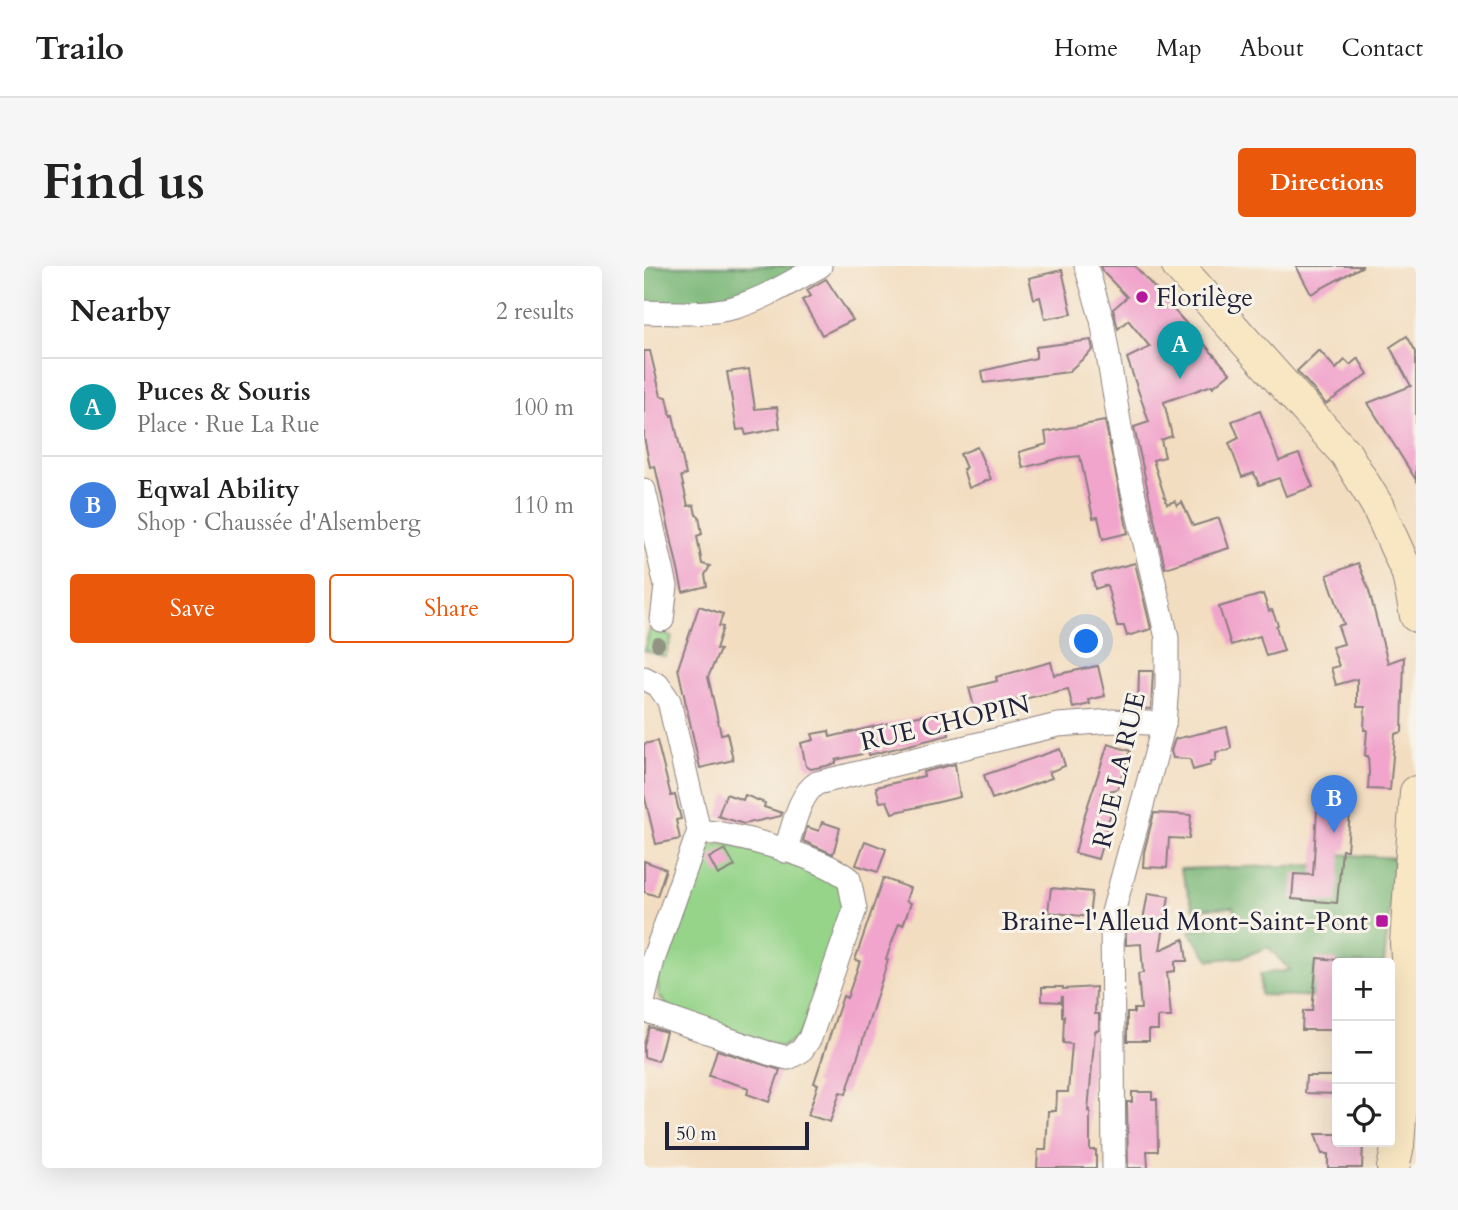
<!DOCTYPE html>
<html lang="en">
<head>
<meta charset="utf-8">
<style>
	body { margin:0; font-family:Cardo,serif; background:#f6f6f6; color:#222 }
	.controls { position:absolute; right:21px; bottom:21px; display:grid; overflow:hidden; border-radius:7px; box-shadow:0 7px 28px #0002 }
	.controls button { width:63px; height:63px; display:grid; place-items:center; padding:0; border:0; border-bottom:2px solid #e0e0e0; background:#fff; color:#222; font:35px sans-serif }
	.scale { position:absolute; left:21px; bottom:18px; width:144px; box-sizing:border-box; padding-left:7px; border:4px solid #22223b; border-top:0; font-size:19px; line-height:24px; white-space:nowrap; color:#22223b; -webkit-text-stroke:5px #f7f3e8; paint-order:stroke }
	.you { position:absolute; left:443px; top:376px; width:24px; height:24px; margin:-18px; border:5px solid #fff; border-radius:50%; background:#1a73e8; box-shadow:0 0 0 10px #1a73e833 }
	.badge { display:grid; place-items:center; width:46px; height:46px; border-radius:50%; background:#ea580c; color:#fff; font-size:23px; font-weight:700 }
	.pin { position:absolute; translate:-50% -58px; filter:drop-shadow(0 2px 4px #0008) }
	.pin::after { content:''; position:absolute; top:37px; width:24px; height:21px; background:inherit; clip-path:polygon(0 0,100% 0,50% 100%) }
	.list { margin:0; padding:0; list-style:none }
	h2 { display:flex; justify-content:space-between; align-items:center; height:91px; margin:0; padding:0 28px; font-size:30px }
	h2 small { font-size:23px; font-weight:400; color:#767676 }
	.list li { display:grid; grid-template-columns:46px 1fr auto; gap:21px; align-items:center; box-sizing:border-box; height:98px; padding:0 28px; border-top:2px solid #e0e0e0 }
	.list b { display:block; font-size:26px; white-space:nowrap }
	.list p { margin:0; font-size:23px; white-space:nowrap; color:#767676 }
	.list em { font-size:23px; font-style:normal; color:#767676 }
	.actions { display:flex; gap:14px; padding:21px 28px }
	.actions a { flex:1; padding:16px 0; border:2px solid #ea580c; border-radius:7px; text-align:center; font-size:24px; color:#ea580c }
	.actions .main { background:#ea580c; color:#fff }
	.icon { flex:none; width:38px; height:38px; fill:none; stroke:currentColor; stroke-width:2; stroke-linecap:round; stroke-linejoin:round }
	.map { position:relative; flex:none; width:772px; height:902px; overflow:hidden; border-radius:7px }
	header { display:flex; align-items:center; gap:42px; box-sizing:border-box; height:98px; padding:0 35px; background:#fff; border-bottom:2px solid #e0e0e0 }
	header strong { font-size:33px }
	nav { display:flex; gap:38px; margin-inline-start:auto; font-size:24px }
	.intro { display:flex; align-items:center; justify-content:space-between; box-sizing:border-box; height:168px; padding:0 42px }
	h1 { margin:0; font-size:49px }
	.button { padding:18px 32px; border-radius:7px; background:#ea580c; color:#fff; font-size:24px; font-weight:700 }
	main { display:flex; gap:42px; padding:0 42px }
	aside { flex:1; background:#fff; border-radius:7px; box-shadow:0 7px 28px #0002 }
	.map>svg:first-child { display:block }
</style>
</head>
<body>
<header>
<strong>Trailo</strong>
<nav><a>Home</a><a>Map</a><a>About</a><a>Contact</a></nav>
</header>
<div class="intro"><h1>Find us</h1><a class="button">Directions</a></div>
<main>
<aside>
<h2>Nearby<small>2 results</small></h2>
<ul class="list">
<li><span class="badge" style="background:#0f9aa8">A</span><div><b>Puces &amp; Souris</b><p>Place · Rue La Rue</p></div><em>100 m</em></li>
<li><span class="badge" style="background:#3f7fe0">B</span><div><b>Eqwal Ability</b><p>Shop · Chaussée d'Alsemberg</p></div><em>110 m</em></li>
</ul>
<div class="actions"><a class="main">Save</a><a>Share</a></div>
</aside>
<div class="map">
<svg width="772" height="902" viewBox="0 0 772 902">
	<rect width="100%" height="100%" fill="#f7f3e8"/>
	<filter id="ink" filterUnits="userSpaceOnUse"><feTurbulence type="fractalNoise" baseFrequency=".0143" numOctaves="2"/><feDisplacementMap in="SourceGraphic" scale="14" xChannelSelector="R" yChannelSelector="G"/><feConvolveMatrix kernelMatrix="1 2 1 2 8 2 1 2 1" color-interpolation-filters="sRGB"/></filter>
	<filter id="wash" filterUnits="userSpaceOnUse"><feTurbulence type="fractalNoise" baseFrequency=".00686" numOctaves="4" result="noise"/><feDisplacementMap in="SourceGraphic" scale="28" xChannelSelector="R" yChannelSelector="G"/><feGaussianBlur stdDeviation="1.57" result="paint"/><feColorMatrix in="noise" values="0 0 0 0 0 0 0 0 0 0 0 0 0 0 0 0 0 1.4 0 .05"/><feComposite in="paint" operator="in"/></filter>
	<g filter="url(#wash)">
		<rect width="100%" height="100%" fill="#f3ddc0"/>
		<g fill="#96d48a" stroke="#5c7b62" stroke-width="2">
			<path d="M6,363L28,371L21,391L0,384Z"/>
			<path d="M85,577L182,609C196,617 199,626 202,641L166,752L151,774L137,781L25,742L15,730L13,713L55,590L67,579Z"/>
		</g>
		<g fill="#78b676" stroke="#4d6c58" stroke-width="2">
			<path d="M0,0H176L112,33L0,46Z"/>
			<path d="M678,587L751,592L740,697H693V731L617,729L616,708L646,704L624,681L599,691L566,694L545,665L592,654L589,641L550,643L536,603L677,599Z"/>
		</g>
		<g id="blocks">
			<g fill="#f1a5cc">
				<path d="M457,0H491L586,107L569,121L568,119L520,136L528,170L517,174L521,191L509,194L523,238L531,235L533,240L538,236L549,260L575,252L585,282L521,302L490,161L505,156L483,92L506,81L484,54L474,63L469,43L483,31L458,5Z"/>
				<path d="M652,0H719L667,28Z"/>
				<path d="M418,4L428,48L401,53L396,31L390,33L385,12Z"/>
				<path d="M182,13L209,54L178,69L158,34L167,30L163,24Z"/>
				<path d="M763,70L772,86V214L724,137L767,120L746,81Z"/>
				<path d="M447,74L449,84L424,106L340,117L338,105L392,92V81Z"/>
				<path d="M675,84L692,103L701,94L706,99L714,92L724,108L682,138L653,105Z"/>
				<path d="M0,85H6L17,130L23,131L27,150L29,149L42,209L37,210L44,240L50,239L52,249L55,250L58,268L53,270L58,298L66,300L61,309L63,320L39,326L11,200L6,201L0,171Z"/>
				<path d="M105,103L111,143L133,141L136,162L102,169L100,163L93,164L83,106Z"/>
				<path d="M616,145L635,195L655,188L669,221L642,230L635,212L615,219L610,207L598,211L585,177L595,172L588,155Z"/>
				<path d="M461,155L484,267L459,273L454,251L449,252L436,190L416,192L379,202L375,186L403,178L401,166Z"/>
				<path d="M333,181L347,213L325,222L319,203L322,202L316,188Z"/>
				<path d="M491,297L507,363L483,370L480,360H473L463,319L451,323L448,308Z"/>
				<path d="M714,297L724,321L744,397L760,391L758,466L751,468L746,524L724,523L725,506L724,490H721L723,464H720L721,441H713V413L692,419L687,402L695,400L688,381L700,378L694,360L700,358L683,309Z"/>
				<path d="M619,328L625,345L628,344L634,359L632,360L640,385L622,390L616,370L587,379L575,341Z"/>
				<path d="M55,340L79,348L75,360L79,361L72,383L76,384L64,411L77,468L83,467L89,494L56,502L34,402Z"/>
				<path d="M407,396L410,409L454,400L461,430L445,434L446,438L429,442L424,423L331,444L325,422L353,415L352,411Z"/>
				<path d="M495,405H509L507,443L494,442Z"/>
				<path d="M300,444L305,469L225,489L222,475L218,488L192,494V497L182,500L167,503L162,500L157,477L170,474L168,468L185,465L186,471Z"/>
				<path d="M583,461L587,481L585,484L572,486V494L567,495V499L549,504L546,493L529,492L527,485L531,473Z"/>
				<path d="M13,475L27,530L31,529L37,553L32,554L36,573L12,578L0,528V478Z"/>
				<path d="M464,478L486,485L473,523L457,527L472,528L454,593L431,587L441,548Z"/>
				<path d="M416,483L421,500L405,506L408,512L348,533L340,509Z"/>
				<path d="M311,498L316,531L248,547L243,535L236,536L232,521L280,510L279,506Z"/>
				<path d="M82,528L99,534L101,529L121,537L120,541L138,547L137,550L100,558L74,550Z"/>
				<path d="M673,544L706,546L703,584H698L693,637L648,633L650,608L669,609Z"/>
				<path d="M510,547L547,549L545,573L525,572L523,602L499,601L500,586Z"/>
				<path d="M178,556L196,562L189,588L159,575L163,561L175,565Z"/>
				<path d="M221,575L242,583L234,606L212,599Z"/>
				<path d="M81,583L91,600L74,609L65,592Z"/>
				<path d="M0,595L22,603L13,630L0,626Z"/>
				<path d="M239,612L266,622L262,635L267,637L259,659L255,657L242,693L244,694L202,828L196,826L186,856L164,849L174,818L170,817L199,730L203,732L216,695L211,694Z"/>
				<path d="M407,622L448,626L445,651L404,646Z"/>
				<path d="M504,627L525,630L516,684L540,673L543,695H531V705L523,706L527,751H514V764H505V775H483V747H490V743H497L494,708L499,707L497,678L482,679V654H499Z"/>
				<path d="M673,692L693,694V764H658L659,745H668Z"/>
				<path d="M398,721H419V723L452,721L451,748H455V764L451,765L444,845L446,844V884H452V902H393L394,884H402L404,845H412L413,826H424L428,778L419,777L420,750H418V730L417,736L398,735Z"/>
				<path d="M5,761L22,766L14,795L0,791V779Z"/>
				<path d="M73,784L136,804L125,836L103,828L105,822L65,810Z"/>
				<path d="M662,810H693V828L661,827Z"/>
				<path d="M488,826H508V833H513L514,885H503L504,902H484L483,836H488Z"/>
				<path d="M671,868H693V876H719L718,902H684V888H678Z"/>
			</g>
		</g>
	</g>
	<g filter="url(#ink)">
		<use href="#blocks" fill-opacity="0" stroke="#8a807e" stroke-width="2"/>
		<g fill="none" stroke-linecap="round" stroke-linejoin="round">
			<g stroke="#8a807e" stroke-width="25">
				<g id="minor">
					<path d="M442,0L458,54L481,191L523,372V420L520,458L468,650L470,902"/>
					<path d="M0,46C30,47 63,49 92,41C122,32 149,15 176,0"/>
					<path d="M0,224L22,320L18,354"/>
					<path d="M0,412L14,419L25,435L55,565"/>
					<path d="M141,585C149,564 154,529 173,517L414,459L469,455L520,458"/>
					<path d="M0,732L9,694L55,565C95,569 174,589 205,613L211,643L166,772L157,785L144,792L124,787L0,744"/>
				</g>
			</g>
			<g stroke="#8a807e" stroke-width="34">
				<g id="secondary">
					<path d="M534,0L702,188L733,239L764,308L772,350"/>
					<path d="M749,902L754,879L763,763L765,717L762,677L772,526"/>
				</g>
			</g>
			<use href="#minor" stroke="#fff" stroke-width="23"/>
			<use href="#secondary" stroke="#f9e7c3" stroke-width="32"/>
		</g>
		<circle fill="#939384" cx="14" cy="378" r="7"/>
	</g>
	<g fill="#b5179e" stroke="#f7f3e8" stroke-width="2.5">
		<circle cx="498" cy="31" r="7"/>
		<rect x="731" y="648" width="14" height="14" rx="3.5"/>
	</g>
	<g text-anchor="middle" dominant-baseline="central" stroke-width="6" stroke-linejoin="round" paint-order="stroke">
		<g font-size="26" fill="#22223b" stroke="#f7f3e8" text-anchor="start">
			<text x="512" y="31">Florilège</text>
			<text x="724" y="655" text-anchor="end">Braine-l'Alleud Mont-Saint-Pont</text>
		</g>
		<g font-size="26" fill="#22223b" stroke="#f7f3e8">
			<text transform="translate(301 457) rotate(-13)">RUE CHOPIN</text>
			<text transform="translate(475 504) rotate(-77)">RUE LA RUE</text>
		</g>
	</g>
</svg>
<div class="controls">
<button>+</button>
<button>−</button>
<button><svg class="icon" aria-label="locate" viewBox="0 0 24 24"><circle cx="12" cy="12" r="6"/><path d="M12 2v4M12 18v4M2 12h4M18 12h4"/></svg></button>
</div>
<div class="scale">50 m</div>
<div class="you"></div>
<div class="pin badge" style="left:536px;top:113px;background:#0f9aa8">A</div>
<div class="pin badge" style="left:690px;top:567px;background:#3f7fe0">B</div>
</div>
</main>
</body>
</html>
